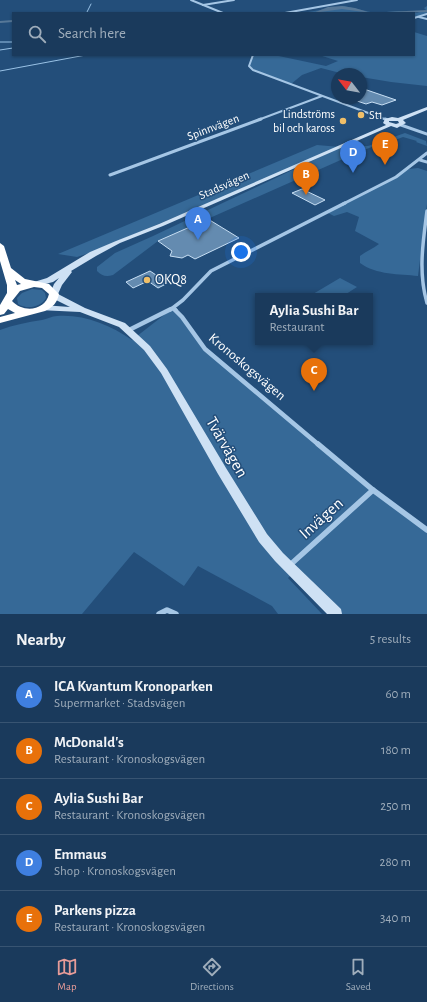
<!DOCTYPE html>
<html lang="en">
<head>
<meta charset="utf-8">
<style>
	body { margin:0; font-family:"Alegreya Sans",sans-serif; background:#234162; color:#f1f3f6 }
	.compass { position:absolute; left:331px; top:68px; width:36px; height:36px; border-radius:50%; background:#1a3a5c; box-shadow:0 1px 3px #0004; rotate:301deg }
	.you { position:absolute; left:241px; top:252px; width:14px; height:14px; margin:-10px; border:3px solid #fff; border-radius:50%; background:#1a73e8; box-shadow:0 0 0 6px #1a73e833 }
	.badge { display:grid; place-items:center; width:26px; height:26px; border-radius:50%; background:#e69b98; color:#fff; font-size:13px; font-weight:700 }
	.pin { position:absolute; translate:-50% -33px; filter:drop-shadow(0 1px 2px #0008) }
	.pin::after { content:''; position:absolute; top:21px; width:14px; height:12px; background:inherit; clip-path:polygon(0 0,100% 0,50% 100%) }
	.popup { position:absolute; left:255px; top:293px; width:118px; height:52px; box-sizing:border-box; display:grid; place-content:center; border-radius:0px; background:#1a3a5c; filter:drop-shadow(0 1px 3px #0005); font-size:13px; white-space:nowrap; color:#9fadbb }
	.popup b { font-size:15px; color:#f1f3f6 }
	.popup::after { content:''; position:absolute; left:50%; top:100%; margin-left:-8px; border:8px solid transparent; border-top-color:#1a3a5c }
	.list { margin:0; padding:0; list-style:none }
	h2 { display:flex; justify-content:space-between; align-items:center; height:52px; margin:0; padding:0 16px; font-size:17px }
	h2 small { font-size:13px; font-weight:400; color:#9fadbb }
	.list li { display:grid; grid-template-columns:26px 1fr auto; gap:12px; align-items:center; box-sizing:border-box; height:56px; padding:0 16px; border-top:1px solid #385472 }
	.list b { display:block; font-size:15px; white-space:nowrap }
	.list p { margin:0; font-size:13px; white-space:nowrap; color:#9fadbb }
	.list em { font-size:13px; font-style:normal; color:#9fadbb }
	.icon { flex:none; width:22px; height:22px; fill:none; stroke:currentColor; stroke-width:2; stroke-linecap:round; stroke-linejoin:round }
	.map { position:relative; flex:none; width:427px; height:614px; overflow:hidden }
	.search { position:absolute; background:#1a3a5c; box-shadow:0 1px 3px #0004; left:12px; right:12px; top:12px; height:44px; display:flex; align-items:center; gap:10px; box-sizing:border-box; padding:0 14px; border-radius:0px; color:#9fadbb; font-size:15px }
	.sheet { height:332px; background:#1a3a5c }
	nav { display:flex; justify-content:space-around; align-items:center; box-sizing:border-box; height:56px; border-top:1px solid #385472; background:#1a3a5c; font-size:11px; color:#9fadbb }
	nav a { display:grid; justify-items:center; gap:2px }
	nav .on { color:#e69b98 }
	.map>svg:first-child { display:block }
</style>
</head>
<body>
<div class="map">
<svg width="427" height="614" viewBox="0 0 427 614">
	<rect width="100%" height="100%" fill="#234e7a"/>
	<g fill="#366997">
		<path d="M344,6L375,13L398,11L417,13L426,10L424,8L427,6V14L414,17V13H302Z"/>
		<path d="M414,32L427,36V86L391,82L361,77V74H344L321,68L302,75L291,84L259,73L249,66L253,55H274L326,66L338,61L319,55H414Z"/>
		<path d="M405,133L426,141L427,146L416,142L417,141L403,137L395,140L398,142L395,144L388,141L361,151L158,241L113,275C106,277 102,276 97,271V267L115,253L153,236L324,155L89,253L77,257L58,254L317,145L340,147L368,146Z"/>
		<path d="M418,168L427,171V204L418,276C400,274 376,275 360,263V256C366,251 373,249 379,244L355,231L359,217L347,212L334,216L328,213L409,169Z"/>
		<path d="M340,278L357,287L343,296H316L313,294Z"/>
		<path d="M32,289L42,290L45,293L46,298C41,307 27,310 18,304L17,298L22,293Z"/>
		<path d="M173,308L197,340L373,490L427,530V614H334L294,572L288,578L322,614H278L272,606L198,566L184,586L134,552L82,614H0V330C14,325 27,322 42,320C47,319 52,316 57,316C84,314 110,325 132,340Z"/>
	</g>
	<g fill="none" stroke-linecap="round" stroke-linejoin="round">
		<g stroke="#99c2e6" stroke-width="1">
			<path d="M88,13L87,12L91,4"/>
			<path d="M0,42H13"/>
			<path d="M0,50L13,48"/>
			<path d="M0,71L86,55"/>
		</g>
		<g fill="#577898" fill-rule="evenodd">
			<path d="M342,6L355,8L371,13L342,9L313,13L328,7Z"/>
			<path d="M427,10V12L384,13L386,12Z"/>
			<path d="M13,20V22L0,23V21Z"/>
		</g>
	</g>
	<g fill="#648bb0" stroke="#c8dff4">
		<path d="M361,88L396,100L382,105L372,102L366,104L351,99L361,98Z"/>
		<path d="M302,189L325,200L315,205L292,193Z"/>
		<path d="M208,219L239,238L195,259L188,255L182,258L170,256L172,251L158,241Z"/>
		<path d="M150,271L168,283L158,288L148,281L133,288L126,282Z"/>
	</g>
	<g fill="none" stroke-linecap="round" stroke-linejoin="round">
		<g stroke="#a5c6e5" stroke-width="2">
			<path d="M191,0L223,13"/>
			<path d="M203,5L234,0"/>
			<path d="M285,13L357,0"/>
			<path d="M419,17L427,19"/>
			<path d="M414,18L427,14"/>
			<path d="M253,55L249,66L253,70L387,120"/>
			<path d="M258,120L322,96"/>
		</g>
		<g stroke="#a5c6e5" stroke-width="3">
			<path d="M385,119L388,120"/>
			<path d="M401,125L427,134"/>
			<path d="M420,160L427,162"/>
			<path d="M110,175L261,119"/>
			<path d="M343,204L396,177L427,153"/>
		</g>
		<g stroke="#a5c6e5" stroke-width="3.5">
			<path d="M427,211C423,242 418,272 427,303"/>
			<path d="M173,308L176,310"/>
			<path d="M170,310L183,300L211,271L345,203"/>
		</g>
		<g stroke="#a5c6e5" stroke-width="4.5">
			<path d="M174,309L182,317L205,349L319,445"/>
			<path d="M129,330L171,309"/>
		</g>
		<g stroke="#a5c6e5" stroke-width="5.5">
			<path d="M318,444L373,490L427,530"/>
			<path d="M290,565L373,490"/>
			<path d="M159,614L167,610L176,614"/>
		</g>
		<path fill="#cee1f4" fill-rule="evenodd" d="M427,107V110L403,120L406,123L397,128L391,126L163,226L120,243L96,256L71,271L72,272L62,285L58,294L85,308L125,323L150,346L167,369L226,468L267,534L283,553L341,609L342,614H327L275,561L259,542L218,474L161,373L144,350L119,327L80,312L39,310L38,308L42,305L70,307L52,298L50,294L54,284L59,278L53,282L37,286L33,284L34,282L47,278L90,252L116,241L159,224L386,125L383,123L385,119L392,117L398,118ZM389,121H398L399,123L396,124L389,122Z"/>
		<path fill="#fff" fill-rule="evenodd" d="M0,243L4,246L11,268L25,279L49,284L59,294C57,303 53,307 45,311L0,323V317L15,313L8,309L4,314L0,315V305L7,293V285L0,261ZM15,280L21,284L17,285ZM34,287L42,288L49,294C45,311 23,313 12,301L20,291Z"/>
	</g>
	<g fill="#f0bf68" stroke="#234e7a" stroke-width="1.5">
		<circle cx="361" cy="115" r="4"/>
		<circle cx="343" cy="121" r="4"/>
		<circle cx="147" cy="280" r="4"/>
	</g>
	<g text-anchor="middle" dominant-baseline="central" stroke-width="3" stroke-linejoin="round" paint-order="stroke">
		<g font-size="12" fill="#fff" stroke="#234e7a" text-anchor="end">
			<text x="335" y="114">Lindströms<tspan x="335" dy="14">bil och kaross</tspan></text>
			<text x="369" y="115" text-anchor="start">St1</text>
		</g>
		<g font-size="12" fill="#fff" stroke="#234e7a">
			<text transform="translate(213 127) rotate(-21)">Spinnvägen</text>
			<text transform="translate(224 185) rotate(-24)">Stadsvägen</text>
		</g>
		<g font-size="14" fill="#fff" stroke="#234e7a" text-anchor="start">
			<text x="155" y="280">OKQ8</text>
		</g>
		<g font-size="14" fill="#fff" stroke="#234e7a">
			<text transform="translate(247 367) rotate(40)">Kronoskogsvägen</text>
		</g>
		<g font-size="17" fill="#fff" stroke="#234e7a">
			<text transform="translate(227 447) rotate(60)">Tvärvägen</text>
			<text transform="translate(321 518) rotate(-42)">Invägen</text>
		</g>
	</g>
</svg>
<svg class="compass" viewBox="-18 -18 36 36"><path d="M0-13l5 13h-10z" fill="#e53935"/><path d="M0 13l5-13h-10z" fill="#9fadbb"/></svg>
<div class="you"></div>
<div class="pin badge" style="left:198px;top:240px;background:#3f7fe0">A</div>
<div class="pin badge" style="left:306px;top:195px;background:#e8710a">B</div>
<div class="pin badge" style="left:314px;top:391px;background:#e8710a">C</div>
<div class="popup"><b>Aylia Sushi Bar</b>Restaurant</div>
<div class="pin badge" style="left:353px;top:173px;background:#3f7fe0">D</div>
<div class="pin badge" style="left:385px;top:165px;background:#e8710a">E</div>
<div class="search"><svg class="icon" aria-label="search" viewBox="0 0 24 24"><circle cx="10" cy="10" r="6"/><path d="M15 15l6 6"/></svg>Search here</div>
</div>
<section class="sheet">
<h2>Nearby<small>5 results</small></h2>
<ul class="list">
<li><span class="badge" style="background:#3f7fe0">A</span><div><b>ICA Kvantum Kronoparken</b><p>Supermarket · Stadsvägen</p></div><em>60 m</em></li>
<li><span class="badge" style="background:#e8710a">B</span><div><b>McDonald's</b><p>Restaurant · Kronoskogsvägen</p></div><em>180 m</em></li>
<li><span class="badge" style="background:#e8710a">C</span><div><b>Aylia Sushi Bar</b><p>Restaurant · Kronoskogsvägen</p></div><em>250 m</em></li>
<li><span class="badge" style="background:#3f7fe0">D</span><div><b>Emmaus</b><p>Shop · Kronoskogsvägen</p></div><em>280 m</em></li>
<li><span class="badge" style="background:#e8710a">E</span><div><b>Parkens pizza</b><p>Restaurant · Kronoskogsvägen</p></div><em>340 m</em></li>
</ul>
</section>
<nav>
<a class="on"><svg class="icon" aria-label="map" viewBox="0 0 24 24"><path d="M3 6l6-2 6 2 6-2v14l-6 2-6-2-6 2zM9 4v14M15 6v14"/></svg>Map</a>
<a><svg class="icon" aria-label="directions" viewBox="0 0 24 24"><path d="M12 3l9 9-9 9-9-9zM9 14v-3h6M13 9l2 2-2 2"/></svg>Directions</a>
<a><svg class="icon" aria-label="saved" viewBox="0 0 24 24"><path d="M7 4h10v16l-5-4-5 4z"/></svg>Saved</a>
</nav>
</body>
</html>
